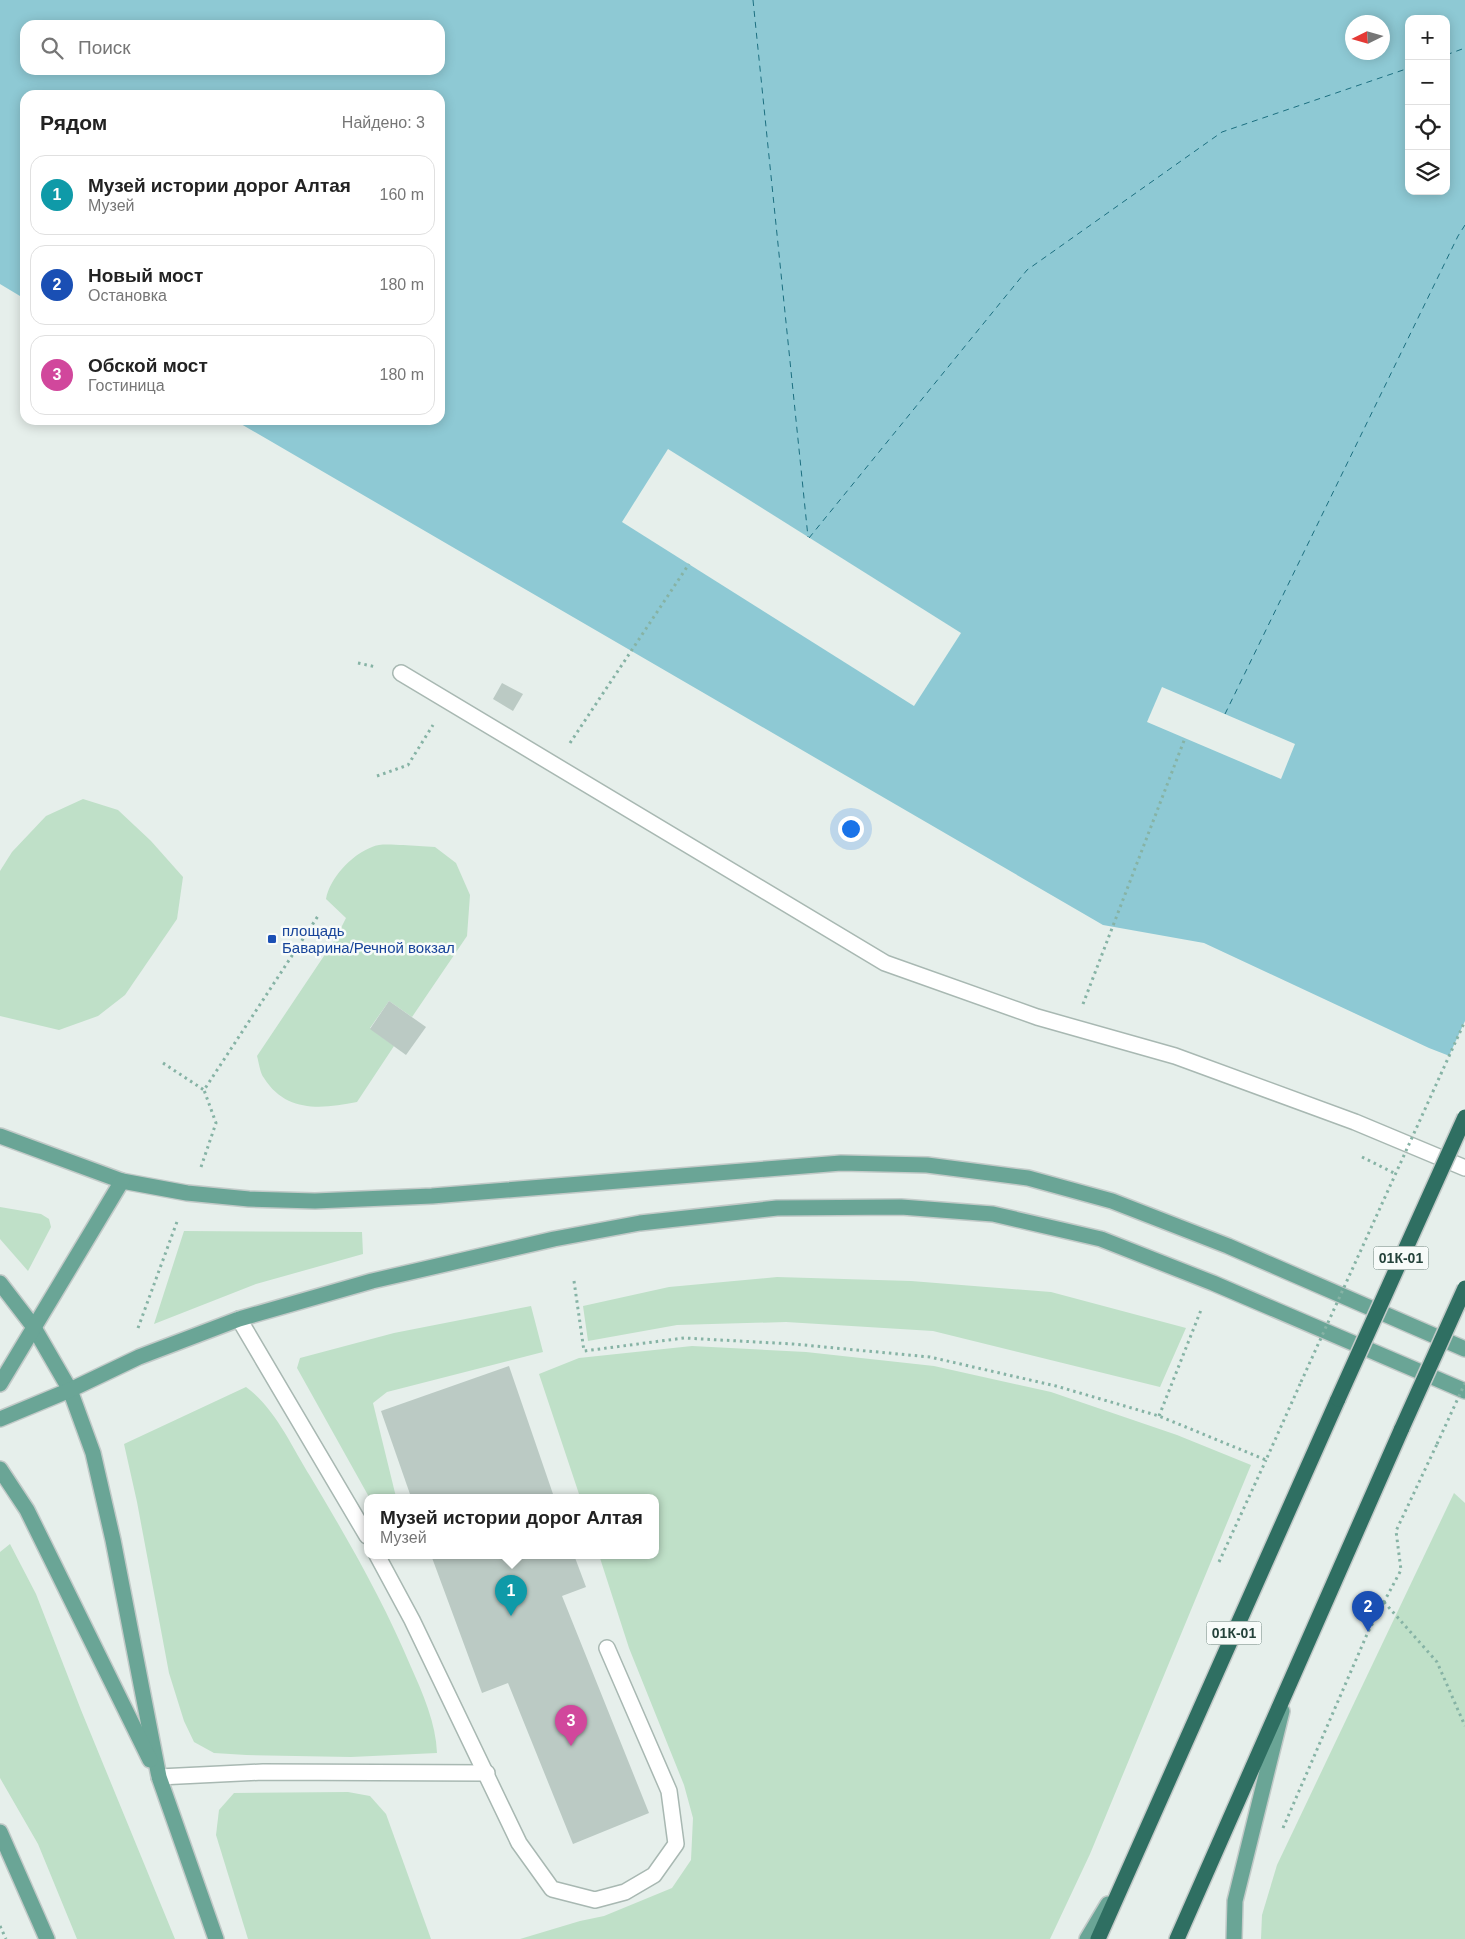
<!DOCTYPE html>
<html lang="ru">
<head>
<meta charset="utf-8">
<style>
	body { margin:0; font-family:Arial,sans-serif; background:#f2f2f2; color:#222 }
	.controls { position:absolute; right:15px; top:15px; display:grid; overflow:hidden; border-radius:10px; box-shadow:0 2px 12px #0003 }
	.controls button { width:45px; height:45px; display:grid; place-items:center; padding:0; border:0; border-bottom:1px solid #e0e0e0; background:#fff; color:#222; font:25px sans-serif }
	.compass { position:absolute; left:1345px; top:15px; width:45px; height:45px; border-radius:50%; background:#fff; box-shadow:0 2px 12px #0003; rotate:265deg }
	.you { position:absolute; left:850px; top:828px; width:18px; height:18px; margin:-12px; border:4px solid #fff; border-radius:50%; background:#1a73e8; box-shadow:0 0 0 8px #1a73e833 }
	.badge { display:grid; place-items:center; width:32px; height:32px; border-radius:50%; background:#2563eb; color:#fff; font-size:16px; font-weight:700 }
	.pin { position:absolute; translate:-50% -41px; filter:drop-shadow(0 1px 2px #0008) }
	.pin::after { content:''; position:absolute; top:26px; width:18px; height:15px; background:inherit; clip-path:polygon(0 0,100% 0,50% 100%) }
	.popup { position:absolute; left:364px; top:1494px; width:295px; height:65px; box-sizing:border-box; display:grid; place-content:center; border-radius:10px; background:#fff; filter:drop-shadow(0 1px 4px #0005); font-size:16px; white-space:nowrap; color:#767676 }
	.popup b { font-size:19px; color:#222 }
	.popup::after { content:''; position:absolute; left:50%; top:100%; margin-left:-10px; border:10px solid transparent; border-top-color:#fff }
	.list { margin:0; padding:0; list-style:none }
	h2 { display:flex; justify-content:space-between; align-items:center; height:65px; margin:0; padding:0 20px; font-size:21px }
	h2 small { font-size:16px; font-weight:400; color:#767676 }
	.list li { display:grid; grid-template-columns:32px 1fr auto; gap:15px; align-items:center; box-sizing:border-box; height:80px; margin:0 10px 10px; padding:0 10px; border:1px solid #e0e0e0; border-radius:15px }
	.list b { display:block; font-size:19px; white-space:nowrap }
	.list p { margin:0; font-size:16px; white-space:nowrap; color:#767676 }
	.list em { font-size:16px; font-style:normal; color:#767676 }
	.icon { flex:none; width:28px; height:28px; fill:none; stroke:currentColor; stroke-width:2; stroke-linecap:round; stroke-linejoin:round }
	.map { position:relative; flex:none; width:1465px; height:1939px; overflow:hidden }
	.search { position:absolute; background:#fff; box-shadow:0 2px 12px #0003; left:20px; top:20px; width:425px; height:55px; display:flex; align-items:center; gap:12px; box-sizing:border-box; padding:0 18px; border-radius:15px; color:#767676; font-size:19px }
	.panel { position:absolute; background:#fff; box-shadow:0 2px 12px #0003; left:20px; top:90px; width:425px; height:335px; border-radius:15px }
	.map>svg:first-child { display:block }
</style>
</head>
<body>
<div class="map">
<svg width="1465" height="1939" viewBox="0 0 1465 1939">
	<rect width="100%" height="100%" fill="#e6efeb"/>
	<g fill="#bfe0c8">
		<path d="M83,799L118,810L151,841L183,877L177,919L125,995L98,1016L59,1030L0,1016V871L12,852L46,816Z"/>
		<path d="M403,845L435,847L456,863L470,895L467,936L412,1017L389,1001L370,1028L394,1046L357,1102C322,1109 286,1113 264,1078C260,1073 259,1063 257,1056L336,938L346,918L326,899C330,878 351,855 372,847C380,843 394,845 403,845Z"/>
		<path d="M0,1207L41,1214L49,1219L51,1227L28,1271L0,1239Z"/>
		<path d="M184,1231L362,1232L363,1254L256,1284L154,1324Z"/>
		<path d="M777,1277L911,1281L1051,1292L1186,1328L1160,1387L933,1331L786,1322L677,1325L588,1341L583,1306L669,1287Z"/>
		<path d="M531,1306L543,1352L387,1392L373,1403L396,1497H369L297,1368L300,1358L394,1333Z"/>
		<path d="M692,1346L806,1352L934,1366L1051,1392L1177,1435L1251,1465L1090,1854L1050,1939H520L580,1921L604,1916L672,1888L691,1860L693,1818L684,1785L629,1648L599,1555H655V1497H580L539,1374L579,1358Z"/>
		<path d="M246,1387C275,1408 292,1447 310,1476C347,1538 383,1600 411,1667C423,1694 436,1723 437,1753L351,1757L246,1755L214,1753L194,1742L184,1721L169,1673L137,1502L124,1444Z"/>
		<path d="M1454,1493L1465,1503V1939H1261L1262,1915L1277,1865Z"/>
		<path d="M10,1544L36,1594L81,1710L175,1939H77L38,1844L0,1778V1552Z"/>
		<path d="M348,1792L370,1796L386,1814L431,1939H248L216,1835L219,1810L234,1793Z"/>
	</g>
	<path fill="#8ec9d4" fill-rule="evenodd" d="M0,0H1465V1062L1429,1048L1204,943L1103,925L234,420H440V95H25V299L0,284ZM1409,19H1446V191H1409ZM1352,22H1382V52H1352ZM25,25H440V70H25Z"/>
	<g fill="#e6efeb">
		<path d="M668,449L961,633L914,706L622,522Z"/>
		<path d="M1162,687L1295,744L1281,779L1147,722Z"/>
		<path d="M1465,1021V1065L1448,1058Z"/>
	</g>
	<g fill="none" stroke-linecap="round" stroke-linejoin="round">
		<g stroke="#1c6f80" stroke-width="1" stroke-dasharray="6 5" stroke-linecap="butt">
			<path d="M753,0L808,537"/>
			<path d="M1446,55L1465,48"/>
			<path d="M809,538L1027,270L1222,132L1409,68"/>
			<path d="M1225,714L1458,236L1465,225"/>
		</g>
	</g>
	<g fill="#bbcac4">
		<path d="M502,683L523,694L513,711L493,699Z"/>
		<path d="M389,1001L426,1027L406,1055L370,1029Z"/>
		<path d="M509,1366L554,1497H411L381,1411Z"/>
		<path d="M431,1555H574L586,1587L562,1596L649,1813L573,1844L508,1683L482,1693Z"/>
	</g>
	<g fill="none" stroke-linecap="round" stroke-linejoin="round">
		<g stroke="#a8b8b2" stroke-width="18">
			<g id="minor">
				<path d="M401,673L885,963L1037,1017L1175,1056L1355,1122L1465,1168"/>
				<path d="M239,1319L367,1536"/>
				<path d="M377,1555L412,1620L519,1843L552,1889L595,1900L625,1892L654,1875L676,1844L669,1791L607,1648"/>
				<path d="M159,1777L263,1772L487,1773"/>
			</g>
		</g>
		<g stroke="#c2cac8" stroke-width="18">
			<g id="major">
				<path d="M0,1136L122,1181L187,1193L249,1199L315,1201L432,1196L841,1163L927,1165L1028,1178L1112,1201L1228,1246L1465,1349"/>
				<path d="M0,1283L33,1326L70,1390L93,1453L113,1540L159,1777L216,1939"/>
				<path d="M0,1384L122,1181"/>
				<path d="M0,1419L70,1390L139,1357L239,1319L372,1281L554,1239L640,1223L777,1208L901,1207L993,1214L1101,1239L1213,1283L1465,1391"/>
				<path d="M0,1469L27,1510L150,1760"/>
				<path d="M0,1832L47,1939"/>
				<path d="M1087,1939L1108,1904"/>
				<path d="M1234,1939L1235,1901L1282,1711"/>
			</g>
		</g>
		<g stroke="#c2cac8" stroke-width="18">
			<g id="highway">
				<path d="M1098,1939L1338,1399"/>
				<path d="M1177,1939L1402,1428"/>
			</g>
		</g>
		<g stroke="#86b3a5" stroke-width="3" stroke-dasharray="2.5 4" stroke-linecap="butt">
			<path d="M358,663L376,667"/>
			<path d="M570,743L689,564"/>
			<path d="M377,776L408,765L433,725"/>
			<path d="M1083,1004L1185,738"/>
			<path d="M163,1063L204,1090"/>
			<path d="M1362,1157L1396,1174"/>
			<path d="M201,1167L216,1123L204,1090L318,916"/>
			<path d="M574,1281L584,1351L684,1338L793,1344L930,1357L1056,1386L1159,1416L1266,1460L1301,1382"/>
			<path d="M138,1328L178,1219"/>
			<path d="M1159,1416L1201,1310"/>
			<path d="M1219,1562L1266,1460"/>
			<path d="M1384,1602L1437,1662L1465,1726"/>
			<path d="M1283,1828L1368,1632L1401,1570L1396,1531L1437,1444"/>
			<path d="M0,1926L6,1939"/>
		</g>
		<use href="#minor" stroke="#fff" stroke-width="15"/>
		<use href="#major" stroke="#6aa596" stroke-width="15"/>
		<use href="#highway" stroke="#2f6f62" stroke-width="15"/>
		<g stroke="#c2cac8" stroke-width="18" stroke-linecap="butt">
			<g id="highway-bridge">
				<path d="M1338,1399L1465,1117"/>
				<path d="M1402,1428L1465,1288"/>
			</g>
		</g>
		<g stroke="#86b3a5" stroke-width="3" stroke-dasharray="2.5 4" stroke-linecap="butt">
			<path d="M1301,1382L1465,1021"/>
			<path d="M1437,1444L1465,1383"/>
		</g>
		<use href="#highway-bridge" stroke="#2f6f62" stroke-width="15"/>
	</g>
	<rect fill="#1a4fb4" stroke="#f7fbf9" stroke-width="2" x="267" y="934" width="10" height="10" rx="2.5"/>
	<g text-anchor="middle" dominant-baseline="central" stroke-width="5" stroke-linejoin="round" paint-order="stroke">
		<g fill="#f7fbf9" stroke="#637a73" stroke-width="1">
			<rect x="1373.5" y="1246.5" width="55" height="23" rx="4"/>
			<rect x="1206.5" y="1621.5" width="55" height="23" rx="4"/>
		</g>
		<g font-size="14" font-weight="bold" fill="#24423a">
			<text x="1401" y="1258">01К-01</text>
			<text x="1234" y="1633">01К-01</text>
		</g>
		<g font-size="15" fill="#164399" stroke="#f7fbf9" text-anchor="start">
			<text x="282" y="930">площадь<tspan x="282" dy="17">Баварина/Речной вокзал</tspan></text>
		</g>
	</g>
</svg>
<div class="controls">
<button>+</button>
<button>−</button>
<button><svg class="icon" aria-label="locate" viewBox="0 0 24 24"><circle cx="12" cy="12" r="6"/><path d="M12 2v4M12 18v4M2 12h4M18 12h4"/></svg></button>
<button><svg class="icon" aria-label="layers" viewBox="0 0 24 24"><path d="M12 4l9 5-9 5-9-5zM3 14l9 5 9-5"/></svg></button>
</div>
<svg class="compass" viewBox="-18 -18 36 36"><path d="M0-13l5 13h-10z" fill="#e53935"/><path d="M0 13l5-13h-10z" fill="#767676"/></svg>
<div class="you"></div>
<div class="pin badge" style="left:511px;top:1616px;background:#0f9aa8">1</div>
<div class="popup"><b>Музей истории дорог Алтая</b>Музей</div>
<div class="pin badge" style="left:1368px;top:1632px;background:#1a4fb4">2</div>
<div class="pin badge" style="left:571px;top:1746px;background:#d1479c">3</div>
<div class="search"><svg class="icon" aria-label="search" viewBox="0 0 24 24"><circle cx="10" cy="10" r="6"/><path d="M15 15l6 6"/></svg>Поиск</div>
<section class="panel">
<h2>Рядом<small>Найдено: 3</small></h2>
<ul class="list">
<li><span class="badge" style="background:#0f9aa8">1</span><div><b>Музей истории дорог Алтая</b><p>Музей</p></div><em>160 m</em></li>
<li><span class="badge" style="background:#1a4fb4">2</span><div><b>Новый мост</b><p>Остановка</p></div><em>180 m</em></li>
<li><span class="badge" style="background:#d1479c">3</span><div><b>Обской мост</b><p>Гостиница</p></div><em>180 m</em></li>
</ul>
</section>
</div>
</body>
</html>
